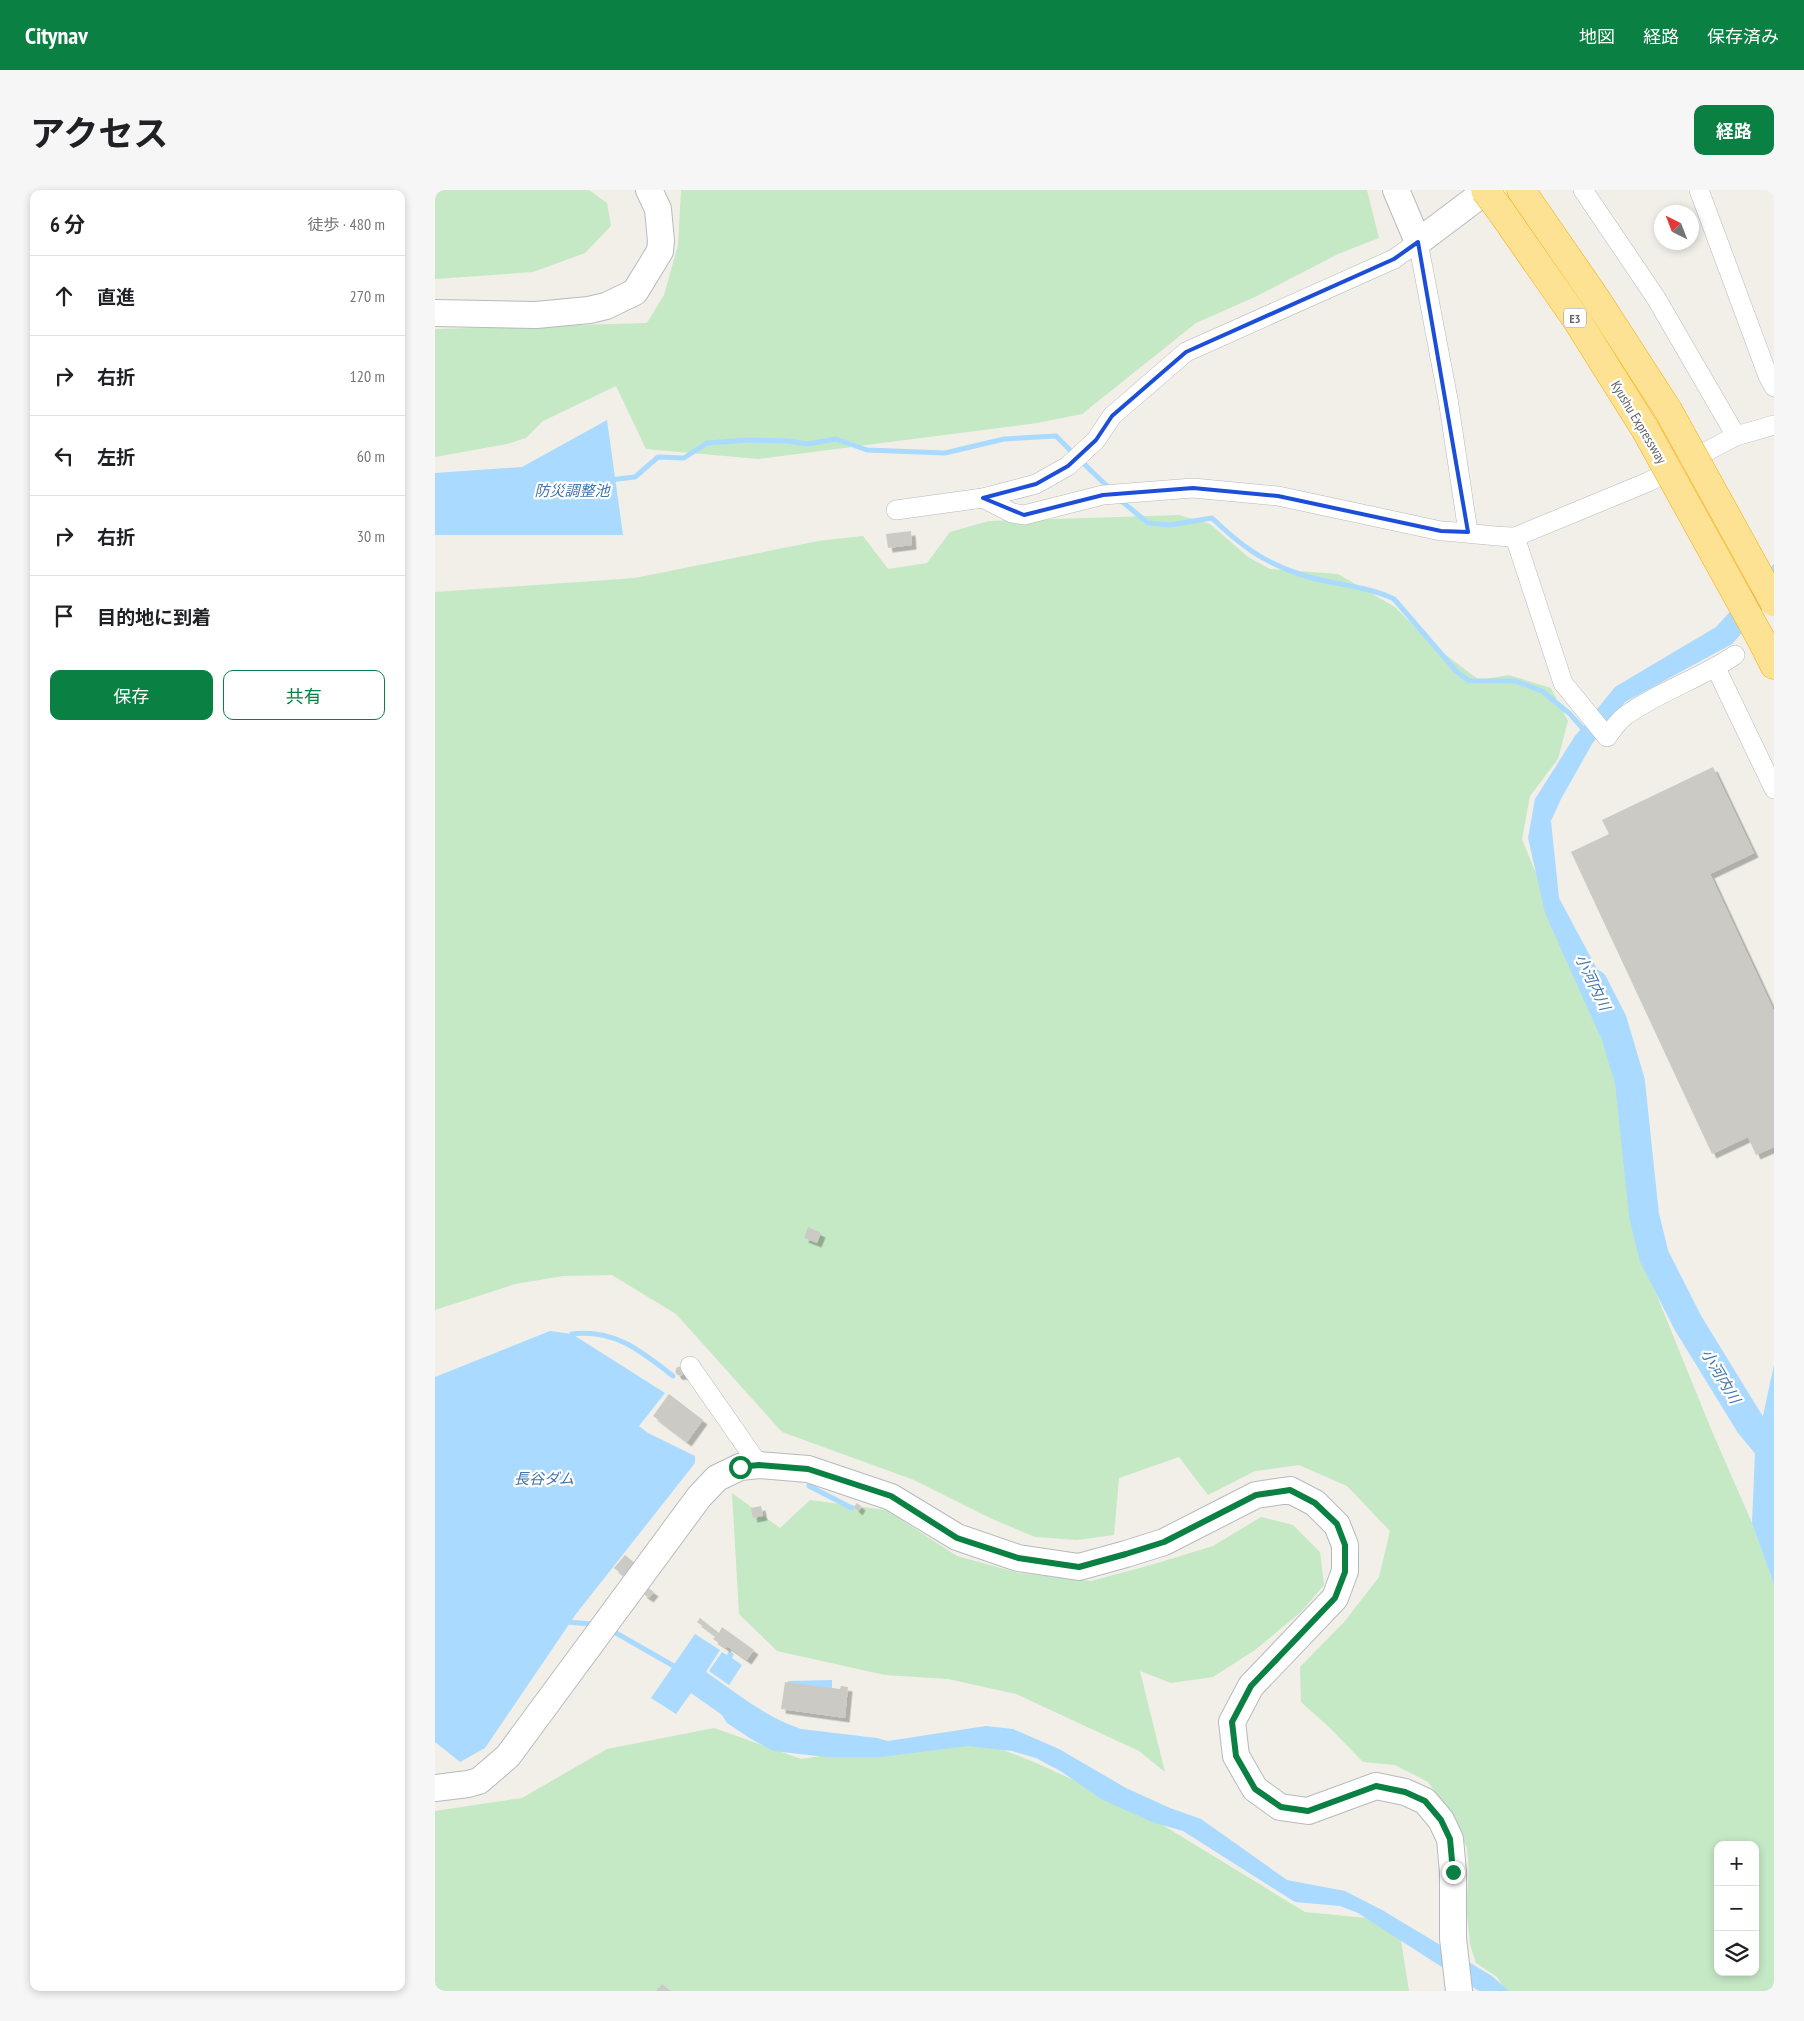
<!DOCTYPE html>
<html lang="ja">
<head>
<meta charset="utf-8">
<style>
	body { margin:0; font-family:"PT Sans Narrow","Noto Sans JP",sans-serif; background:#f6f6f6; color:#202124 }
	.controls { position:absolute; right:15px; bottom:15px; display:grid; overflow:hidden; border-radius:10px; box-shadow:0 2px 8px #0003 }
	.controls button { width:45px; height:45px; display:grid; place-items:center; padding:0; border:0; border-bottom:1px solid #e0e0e0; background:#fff; color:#202124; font:25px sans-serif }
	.compass { position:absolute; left:1219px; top:15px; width:45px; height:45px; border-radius:50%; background:#fff; box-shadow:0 2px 8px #0003; rotate:318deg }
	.stop { position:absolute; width:15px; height:15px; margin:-11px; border:4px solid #0b8043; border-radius:50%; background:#fff }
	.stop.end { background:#0b8043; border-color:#fff; box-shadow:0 1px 5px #0008 }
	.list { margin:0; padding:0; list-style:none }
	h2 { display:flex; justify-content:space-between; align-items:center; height:65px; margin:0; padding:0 20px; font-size:21px }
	h2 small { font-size:16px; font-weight:400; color:#757577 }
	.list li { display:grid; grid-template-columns:32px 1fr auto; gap:15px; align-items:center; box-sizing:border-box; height:80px; padding:0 20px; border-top:1px solid #e0e0e0 }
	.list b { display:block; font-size:19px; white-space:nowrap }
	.list em { font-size:16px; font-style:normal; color:#757577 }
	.actions { display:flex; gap:10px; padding:15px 20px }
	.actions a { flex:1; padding:11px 0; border:1px solid #0b8043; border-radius:10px; text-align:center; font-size:18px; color:#0b8043 }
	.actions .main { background:#0b8043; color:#fff }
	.icon { flex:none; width:28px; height:28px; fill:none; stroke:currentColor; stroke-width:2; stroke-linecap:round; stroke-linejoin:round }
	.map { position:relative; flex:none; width:1339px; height:1801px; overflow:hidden; border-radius:10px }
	header { display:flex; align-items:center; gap:30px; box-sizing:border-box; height:70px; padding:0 25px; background:#0b8043; color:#fff }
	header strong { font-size:24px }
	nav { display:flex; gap:28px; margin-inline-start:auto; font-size:18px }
	.intro { display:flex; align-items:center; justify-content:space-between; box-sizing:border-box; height:120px; padding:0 30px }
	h1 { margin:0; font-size:35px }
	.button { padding:12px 22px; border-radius:10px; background:#0b8043; color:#fff; font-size:18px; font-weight:700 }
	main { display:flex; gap:30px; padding:0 30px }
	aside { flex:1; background:#fff; border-radius:10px; box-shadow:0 2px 8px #0003 }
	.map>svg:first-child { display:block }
</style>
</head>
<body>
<header>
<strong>Citynav</strong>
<nav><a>地図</a><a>経路</a><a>保存済み</a></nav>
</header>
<div class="intro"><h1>アクセス</h1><a class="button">経路</a></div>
<main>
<aside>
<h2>6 分<small>徒歩 · 480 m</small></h2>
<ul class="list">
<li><svg class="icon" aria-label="ahead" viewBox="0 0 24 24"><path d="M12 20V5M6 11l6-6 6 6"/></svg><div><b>直進</b></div><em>270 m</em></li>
<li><svg class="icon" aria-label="right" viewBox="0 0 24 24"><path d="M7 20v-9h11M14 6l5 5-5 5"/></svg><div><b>右折</b></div><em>120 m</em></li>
<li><svg class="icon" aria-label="left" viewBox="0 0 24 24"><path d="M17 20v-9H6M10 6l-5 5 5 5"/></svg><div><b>左折</b></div><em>60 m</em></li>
<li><svg class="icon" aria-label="right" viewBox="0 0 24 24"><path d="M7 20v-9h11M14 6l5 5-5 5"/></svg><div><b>右折</b></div><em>30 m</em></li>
<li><svg class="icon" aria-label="arrive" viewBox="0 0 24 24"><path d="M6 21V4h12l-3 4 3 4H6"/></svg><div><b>目的地に到着</b></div></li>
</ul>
<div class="actions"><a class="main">保存</a><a>共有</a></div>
</aside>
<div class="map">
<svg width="1339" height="1801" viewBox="0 0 1339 1801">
	<defs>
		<filter id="shadow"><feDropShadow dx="4.5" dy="4.5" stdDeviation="0" flood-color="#0004"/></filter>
	</defs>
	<rect width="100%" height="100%" fill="#f1efe8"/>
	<g fill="#c5e8c5" fill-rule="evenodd">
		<path d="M0,0H154L172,13L176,36L150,63L98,82L0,89Z"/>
		<path d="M246,0H932L944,48L903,64L820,107L761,133L647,224L602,233L323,269L211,259L181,196L108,231L91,248L72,254L0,267V139L212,133L229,105L243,55Z"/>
		<path d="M744,325L775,334L813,367L835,379L903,384L960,417L999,456L1044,490L1074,485L1116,498L1133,531L1123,569L1095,606L1087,649L1125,743L1170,837L1189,933L1191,991L1205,1064L1276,1239L1317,1333L1339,1395V1801H1071L1062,1787L1041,1773L1035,1754L1031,1714L1034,1683L1032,1658L1015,1622L993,1592L960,1575L928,1572L895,1538L866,1512L865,1477L910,1431L944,1387L955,1341L912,1296L864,1275L820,1281L773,1305L744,1267L684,1288L679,1345L642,1350L600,1347L555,1328L479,1290L347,1242L241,1124L177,1085L128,1086L80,1094L0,1120V402L200,388L383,351L428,346L453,379L492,373L515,342L554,331ZM1283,1655H1320V1782H1283Z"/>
		<path d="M297,1303L345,1338L375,1310L451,1320L522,1366L584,1383L656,1391L716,1375L778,1356L826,1327L858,1335L885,1362L889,1395L866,1422L820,1460L778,1487L736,1493L705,1481L730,1582L704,1561L581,1504L513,1489L450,1485L342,1461L304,1424Z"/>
		<path d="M279,1538L366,1569L529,1545L599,1572L698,1617L870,1722L963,1731L974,1801H0V1621L87,1608L172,1559Z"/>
	</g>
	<g fill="#aadaff">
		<path d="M172,230L188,345H0V283L87,277Z"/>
		<path d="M1339,374V407L1297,454L1190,512L1157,554L1126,609L1116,631L1124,708L1185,822L1165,846L1110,723L1093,648L1100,609L1140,546L1180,497L1281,437Z"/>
		<path d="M115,1141L137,1144L230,1203L204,1236L213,1243L260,1266V1273L141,1424L50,1558L25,1572L0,1552V1187Z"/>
		<path d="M1339,1175V1395L1317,1333L1320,1262Z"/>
		<path d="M260,1444L285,1460L271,1482C301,1503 332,1528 366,1539L442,1548L453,1551L551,1536L578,1539L624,1559L691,1598L735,1618L766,1629L852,1690L910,1701L947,1720L1057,1786L1074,1801H1044L923,1723L905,1716L860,1712L748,1641L717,1632L666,1609L627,1582L601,1568L577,1561L533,1556L446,1567H391L338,1561L316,1549L292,1533L287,1525L256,1503L241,1524L216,1508Z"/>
		<path d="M294,1461L299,1464L297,1468L307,1475L294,1495L274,1481L287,1462L292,1465Z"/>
		<path d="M397,1490V1513H352L353,1491Z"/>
	</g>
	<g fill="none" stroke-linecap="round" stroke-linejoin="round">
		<g stroke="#aadaff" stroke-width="5">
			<path d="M645,270L675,299"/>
			<path d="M174,290L200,287L223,267L249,268L272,253L314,250L353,251L372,254L401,249L432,260L510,263L569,249L621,246L639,264"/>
			<path d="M684,309L713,333L735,335L777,328C805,355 829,373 867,385C897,395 930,395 959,409L1022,482L1034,491H1080L1107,501L1135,524L1150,541"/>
			<path d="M137,1144C180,1139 206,1161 238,1186"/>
			<path d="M374,1296L417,1318"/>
			<path d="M130,1432L159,1434"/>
			<path d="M181,1443L244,1479"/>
		</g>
		<path stroke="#aadaff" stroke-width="30" d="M1158,794L1177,831L1195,892L1209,1025L1219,1066L1253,1133L1315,1234L1339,1263"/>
	</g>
	<g fill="#cccac5" filter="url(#shadow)">
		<path d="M476,341L477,355L453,358L451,344Z"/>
		<path d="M1278,577L1319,663L1275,684L1339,821V957L1321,965L1313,947L1277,964L1136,662L1174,644L1167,630Z"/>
		<path d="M373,1037L386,1043L382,1053L369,1048Z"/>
		<circle cx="245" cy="1181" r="4.5"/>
		<path d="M234,1204L268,1230L252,1252L218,1226Z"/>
		<path d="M422,1313L426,1316L423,1321L419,1317Z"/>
		<path d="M326,1316L328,1326L318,1328L316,1318Z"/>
		<path d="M190,1365L201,1374L191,1387L179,1378Z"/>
		<path d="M212,1397L219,1402L214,1408L207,1403Z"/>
		<path d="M265,1428L284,1443L287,1437L319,1460L312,1470L292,1456L291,1458L278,1449L281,1446L262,1432Z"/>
		<path d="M350,1492L405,1499L406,1496L413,1497L410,1528L346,1519Z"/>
		<path d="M227,1794L236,1801H221Z"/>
	</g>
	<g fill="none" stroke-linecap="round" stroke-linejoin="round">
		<g stroke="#b5b8bc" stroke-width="20">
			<g id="street">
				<path d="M1148,0L1221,108L1301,246"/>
				<path d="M1264,0L1333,186L1339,197"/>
				<path d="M548,308L577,323L589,325L668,305L758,298L843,306L1006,341C1031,342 1055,347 1080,347L1213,292L1301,246L1339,235"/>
				<path d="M461,320L548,308L601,294L633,276L661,250L677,226L751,162L959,69L983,52L1013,209L1033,342"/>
				<path d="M1080,347L1128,493L1172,547C1177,540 1183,531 1190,526C1224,501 1265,489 1300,465"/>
				<path d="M1281,478L1339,599"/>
				<path d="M255,1176L324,1275"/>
			</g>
		</g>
		<g stroke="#b6babf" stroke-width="28">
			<g id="secondary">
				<path d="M961,0L983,52L1052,0"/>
				<path d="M0,123L101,125L154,120L171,116L200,102L225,61L226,51L223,19L214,0"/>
				<path d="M0,1598L33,1594L44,1591L73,1566L264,1307L282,1288L305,1277L324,1275L373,1279L456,1307L522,1347L583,1368L644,1377L691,1364L729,1352L821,1305L855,1300L880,1313L902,1335L910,1355V1381L900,1408L816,1496L797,1532L801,1566L820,1599L845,1617L873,1621L941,1596L970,1602L990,1611L1006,1630L1015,1649L1018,1682V1748L1024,1801"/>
			</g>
		</g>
		<g stroke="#f9ab00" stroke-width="29">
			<g id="highway">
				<path d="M1086,0L1162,110L1233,220"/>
				<path d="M1065,20L1141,129L1210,239"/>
				<path d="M1326,449L1339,475"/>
			</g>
		</g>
		<use href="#street" stroke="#fff" stroke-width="19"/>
		<use href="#secondary" stroke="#fff" stroke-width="26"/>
		<use href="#highway" stroke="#fde293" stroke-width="28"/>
		<g stroke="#f9ab00" stroke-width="29" stroke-linecap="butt">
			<g id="highway-bridge">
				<path d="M1050,0L1065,20"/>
				<path d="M1233,220L1339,412"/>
				<path d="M1210,239L1326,449"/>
			</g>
		</g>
		<use href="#highway-bridge" stroke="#fde293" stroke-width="28"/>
	</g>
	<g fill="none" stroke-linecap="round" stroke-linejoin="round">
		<path stroke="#0b8043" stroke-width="6" d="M305,1277L324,1275L373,1279L456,1306L522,1348L583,1368L644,1377L691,1364L729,1352L821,1305L855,1300L880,1313L902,1334L910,1355V1382L900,1408L816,1496L797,1532L801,1566L820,1599L846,1617L873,1621L941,1596L970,1602L990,1611L1006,1630L1015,1649L1018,1682"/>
	</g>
	<path fill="none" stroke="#1d4ed8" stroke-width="4" stroke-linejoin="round" d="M983,52L1033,342L1006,341L843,306L758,298L668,305L589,325L548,308L601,294L633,276L661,250L677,226L751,162L959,69Z"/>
	<g text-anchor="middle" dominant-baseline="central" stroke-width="4.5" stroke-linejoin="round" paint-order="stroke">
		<rect fill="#fff" stroke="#8f9295" stroke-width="1" x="1129" y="118.5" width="22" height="19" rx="4"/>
		<g font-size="12" font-weight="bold" fill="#5f6368">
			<text x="1140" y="128">E3</text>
		</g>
		<g font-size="14" fill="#5f6368" stroke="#fff">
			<text transform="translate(1204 232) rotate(59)">Kyushu Expressway</text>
		</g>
		<g font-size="15" font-style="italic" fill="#4174aa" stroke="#fff">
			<text x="137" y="300">防災調整池</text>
			<text transform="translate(1158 792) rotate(64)">小河内川</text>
			<text transform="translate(1286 1186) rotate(59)">小河内川</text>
			<text x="109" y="1288">長谷ダム</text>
		</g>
	</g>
</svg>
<div class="controls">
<button>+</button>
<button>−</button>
<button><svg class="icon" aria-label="layers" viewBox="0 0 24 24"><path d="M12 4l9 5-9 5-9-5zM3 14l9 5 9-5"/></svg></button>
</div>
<svg class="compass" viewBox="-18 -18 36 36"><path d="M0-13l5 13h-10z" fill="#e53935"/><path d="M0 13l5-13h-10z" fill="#757577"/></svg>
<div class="stop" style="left:305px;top:1277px"></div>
<div class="stop end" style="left:1018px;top:1682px"></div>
</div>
</main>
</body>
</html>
